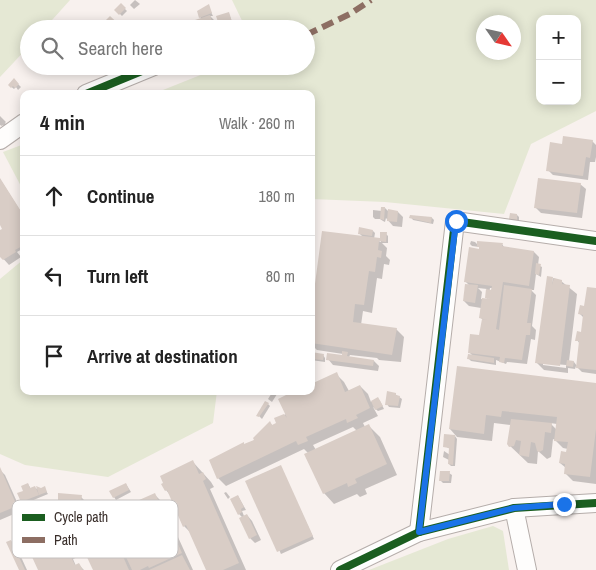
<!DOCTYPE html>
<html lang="en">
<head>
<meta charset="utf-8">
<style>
	body { margin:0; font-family:"Archivo Narrow",sans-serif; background:#f6f6f6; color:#222 }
	.controls { position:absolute; right:15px; top:15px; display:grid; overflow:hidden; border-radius:10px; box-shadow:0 2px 12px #0003 }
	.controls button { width:45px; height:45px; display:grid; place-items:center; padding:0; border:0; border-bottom:1px solid #e0e0e0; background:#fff; color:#222; font:25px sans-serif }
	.compass { position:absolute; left:476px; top:15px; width:45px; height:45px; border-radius:50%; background:#fff; box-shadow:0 2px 12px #0003; rotate:124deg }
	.stop { position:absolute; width:15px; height:15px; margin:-11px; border:4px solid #1a73e8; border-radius:50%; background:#fff }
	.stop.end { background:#1a73e8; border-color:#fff; box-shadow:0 1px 5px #0008 }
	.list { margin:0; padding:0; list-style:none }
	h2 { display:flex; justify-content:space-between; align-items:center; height:65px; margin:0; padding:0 20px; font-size:21px }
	h2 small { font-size:16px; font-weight:400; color:#767676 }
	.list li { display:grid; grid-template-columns:32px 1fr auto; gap:15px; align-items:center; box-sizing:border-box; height:80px; padding:0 20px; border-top:1px solid #e0e0e0 }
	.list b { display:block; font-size:19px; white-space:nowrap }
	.list em { font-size:16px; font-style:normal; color:#767676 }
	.icon { flex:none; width:28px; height:28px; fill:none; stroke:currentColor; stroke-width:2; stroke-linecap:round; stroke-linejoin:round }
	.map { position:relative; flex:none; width:596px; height:570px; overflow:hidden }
	.search { position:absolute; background:#fff; box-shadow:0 2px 12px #0003; left:20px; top:20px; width:295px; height:55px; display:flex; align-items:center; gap:12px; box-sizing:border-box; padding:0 18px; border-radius:28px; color:#767676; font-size:19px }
	.panel { position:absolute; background:#fff; box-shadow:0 2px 12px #0003; left:20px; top:90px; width:295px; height:305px; border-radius:10px }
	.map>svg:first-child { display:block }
</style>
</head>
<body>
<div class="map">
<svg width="596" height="570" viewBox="0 0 596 570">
	<rect width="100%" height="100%" fill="#f8f1ee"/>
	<g fill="#e5e8d4" fill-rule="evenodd">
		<path d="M0,0H70L44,29H29V46L0,77Z"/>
		<path d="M232,0H596V111L531,144L504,214L385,202L311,199V94H153L223,66H306V29H246ZM540,19H577V101H540ZM514,22V52H484V22Z"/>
		<path d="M24,144V192L3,152Z"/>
		<path d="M24,259V391H217L213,423L108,477L25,465L0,454V279Z"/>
		<path d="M493,526L503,531L509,570H369L448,539Z"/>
	</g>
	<g fill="#0003" fill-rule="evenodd">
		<path d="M135,0L140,4L134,9L130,5Z"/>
		<path d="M121,5L127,11L122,16L116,10Z"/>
		<path d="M208,6L213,16H210L215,21L218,29H199L202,19L200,17Z"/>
		<path d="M229,14L234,27L222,29L221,28Z"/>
		<path d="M14,80L21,87L18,90L16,87L14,89L9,85Z"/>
		<path d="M0,116L6,122L5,123L9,128L8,130L3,125L2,126L0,125Z"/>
		<path d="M592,141L596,145V157L595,162H590L588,180L553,175L548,170L563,145Z"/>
		<path d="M0,179L24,217V248L17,252L21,257L9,265L0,255V232L6,235L0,222Z"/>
		<path d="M580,184L586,189L582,218L541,213L536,208Z"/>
		<path d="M385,208L389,212H398L403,217L402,227L393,226L386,218L385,222L383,221L380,219H375L373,217V210L382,211Z"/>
		<path d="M517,215L519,217V222L513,221L511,219Z"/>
		<path d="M411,217L432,218L434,220L433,224L413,220Z"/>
		<path d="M373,231L375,233L374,239L381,242V233L386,234L388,236V243H382L387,248L386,256L390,260L389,265L384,264L382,279L377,278L372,313L363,311L361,325L396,329L404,337L401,362L379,360L377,358L350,355L349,357L374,361L379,366L378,371L333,365L328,359L343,357V354L317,350L311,344V324L364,238L360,234Z"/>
		<path d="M471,241L475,242L478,245L502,244L504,247L534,252L539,257L538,265L542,267L541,277L536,274L534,290H531L536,295L532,326L536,330L535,340L531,339L527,364L507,362L506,364L496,360V365L471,361L469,359L473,356L469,352L481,337L483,320L480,317L481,308L469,306L464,301L470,286L465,281L482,250L479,247L472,246L470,244ZM478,288L487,289L486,297L488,299L490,288H492L490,305L488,300L481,299L482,292Z"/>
		<path d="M553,278L561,281L577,294L569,361L574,362L577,366L580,344L577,340L582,334L584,318L580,314L596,290V374L582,372L576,366L575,369L568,368V373L544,370L536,362ZM543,363L566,365V368L543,365Z"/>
		<path d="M311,354L323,355L325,358V362L311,360Z"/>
		<path d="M458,367L596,385V484L573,481L565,473L566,468L560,463L567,453L568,449L563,448L555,440L553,439L551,457L547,459L538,451L537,464L528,463L508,444L511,425L494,423L492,441L457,437L450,429ZM550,423L557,424V430Z"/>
		<path d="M336,374L344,382L349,391L360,386L368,394L371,402L378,399L380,401L384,409L378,411L373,407L378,416L363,423L365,427L369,426L380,437L397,475L365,489L367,494L360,497L357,494L334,504L324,493L308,453L304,449L226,486L218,478L244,445L255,440L270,423L273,426L278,423L276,419L286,414L311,391ZM353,427L357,431L316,450L313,445Z"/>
		<path d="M273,391H279L272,402L268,399Z"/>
		<path d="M395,394L402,399L400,408L389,407L387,404Z"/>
		<path d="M268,404L270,406L262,419L258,415Z"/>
		<path d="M455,436L457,439L455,466H451L449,464V460L443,457L444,451L450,455V449L445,446Z"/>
		<path d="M193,462L211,482L214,487L210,489L246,570H208L191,533L184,526L170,495L166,490Z"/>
		<path d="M280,466L314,539L281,554L247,481Z"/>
		<path d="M0,470L5,475L21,511L0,520Z"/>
		<path d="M449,473L452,475L451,483H443L440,480Z"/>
		<path d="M28,484L31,489L44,488L48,494L24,504L22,502Z"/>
		<path d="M126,484L131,492L116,500L114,497Z"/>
		<path d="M226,492L230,497L228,499L224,493Z"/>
		<path d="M154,494L162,502L193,570H94L100,509L110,521L126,514Z"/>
		<path d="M238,496L246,510L242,511L244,516L247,515L252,521L261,540L255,543L250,538L242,517L239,514Z"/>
		<path d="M81,497L86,502V508L64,506L59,501Z"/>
		<path d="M27,518L34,527L50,519L56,524L67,548L70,547L75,552L78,557L73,559L76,566L79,565L84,570H40Z"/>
		<path d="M11,541L16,546L27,570H20Z"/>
	</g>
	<g fill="#d9cdc6">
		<path d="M121,3L126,8L119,15L114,10Z"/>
		<path d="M209,4L212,13L199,18L197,11Z"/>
		<path d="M229,12L233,25L220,28L216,16Z"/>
		<path d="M210,15L214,27L198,29L195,20Z"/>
		<path d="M110,16L124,29H97Z"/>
		<path d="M14,78L19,84L15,88L13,86L11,88L8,85Z"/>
		<path d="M563,136L593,140L590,158L586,157L583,176L546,171L550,142L562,144Z"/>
		<path d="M0,178L24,216V245L15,250L16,252L3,260L0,257V230L2,229L0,225Z"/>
		<path d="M538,178L581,183L577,213L534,208Z"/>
		<path d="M381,207H385L384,220L380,219Z"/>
		<path d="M388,209L398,211L397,222L387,221Z"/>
		<path d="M510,213L517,214V220L509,219Z"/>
		<path d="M410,215L432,217L431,223L409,218Z"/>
		<path d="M359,227L373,230L372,236L358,234Z"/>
		<path d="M322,231L380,238V232H387L386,242L379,241L378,250L382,251L381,258L377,257L375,272L369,271L364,305L355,304L353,322L397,328L392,355L311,343V314Z"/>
		<path d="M477,241L503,243L502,246L534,251L529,286L503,282L496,329L499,330L504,285L532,289L527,323H531L530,335H526L522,360L505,358L504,363L499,362L500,357L468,353L470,334L479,335L482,319L487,320L479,318L482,298L490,299L485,298L486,289L491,290L492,286L464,282L469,247L479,249V247H477Z"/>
		<path d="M536,263L541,264L539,275L535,274Z"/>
		<path d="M547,276L553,277L552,285L554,278L562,280V284L570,285L560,366L535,363Z"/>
		<path d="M465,284L478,285L475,303L463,301Z"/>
		<path d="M587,287L596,288V370L576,368L579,341H575L577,331L581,332L583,315L578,314L580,305L584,306Z"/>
		<path d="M342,351L348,352L347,356L374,360L373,366L326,360L327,353L342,355Z"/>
		<path d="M311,352L324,354L323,360L311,359Z"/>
		<path d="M468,354L494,358V363L467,359Z"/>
		<path d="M567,360L574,361L573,367L566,366Z"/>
		<path d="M457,366L596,383V429L590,477L564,474L565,464L559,463L561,451L566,452L568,442L554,441L557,417L502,411L501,417L486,415L484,434L449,429Z"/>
		<path d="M337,372L345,392L360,385L370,408L356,415L358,418L347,423L346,419L306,437L308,441L298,445L296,441L217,479L209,460L244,442V444L254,440L253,438L270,421L272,425L276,423L274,418L284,414L287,418L278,399L294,391H311V384Z"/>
		<path d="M387,391L396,393V395L400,396L398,406L385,405Z"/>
		<path d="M378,397L383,406L375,410L371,401Z"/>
		<path d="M265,401L269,403L259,417L256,416Z"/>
		<path d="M511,419L552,423L551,433L545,432L543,450L539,452L537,451L535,443L531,442L529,457L519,455L521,441L516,440L514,446L509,447L507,444Z"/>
		<path d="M369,424L387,464L355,479L357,483L348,487L347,483L323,494L304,454Z"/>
		<path d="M444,434L455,435L453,465L448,464L449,448L443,447Z"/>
		<path d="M193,460L199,474L203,472L206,479L203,481L239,563L223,570H206L186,525L183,527L167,490L165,491L161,484L163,483L160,476Z"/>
		<path d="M281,465L313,536L277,552L245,481Z"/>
		<path d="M0,467L17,506L0,513Z"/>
		<path d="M440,471H450L449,481H439Z"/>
		<path d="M28,483L30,488L35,486L39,495L21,502L17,493L23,491L21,486Z"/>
		<path d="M126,483L129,490L113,498L109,491Z"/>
		<path d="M36,486L41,488L45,486L47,492L39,495Z"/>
		<path d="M58,493L82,495L81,503L58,501Z"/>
		<path d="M155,493L182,553L149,568L148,566L140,570H132L109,520L124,514L121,508Z"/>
		<path d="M238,495L244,507L241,509L242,512L238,515L230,499Z"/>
		<path d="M101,507L129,570H93L70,521Z"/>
		<path d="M247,514L257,535L249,539L239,518Z"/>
		<path d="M27,517L32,526L51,517L65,548L70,545L74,552L68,554L69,555H70L75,565L79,563L83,570H38L16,522Z"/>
		<path d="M11,540L25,570H19L6,542Z"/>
		<path d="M182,555L190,570H149Z"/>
	</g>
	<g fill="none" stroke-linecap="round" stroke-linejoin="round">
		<g stroke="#b5adaa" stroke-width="20">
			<g id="minor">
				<path d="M86,94L154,66"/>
				<path d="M0,140L24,123"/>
				<path d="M514,508L527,570"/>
				<path d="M419,532L455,221L596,241"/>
				<path d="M340,570L419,532L514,508L596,503"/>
			</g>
		</g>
		<use href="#minor" stroke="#fefdfc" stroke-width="18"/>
		<path stroke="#8d6e63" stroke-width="6" stroke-dasharray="12 6" stroke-linecap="butt" d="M306,35L350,14L371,0"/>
		<g stroke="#fff" stroke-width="11">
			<g id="cycleway">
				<path d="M86,94L154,66"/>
				<path d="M419,532L455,221L596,241"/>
				<path d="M340,570L419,532L514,508L596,503"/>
			</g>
		</g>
		<use href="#cycleway" stroke="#1b5e20" stroke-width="8"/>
	</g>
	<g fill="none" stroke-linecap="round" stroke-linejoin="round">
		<path stroke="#1a73e8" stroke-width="6" d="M456,221L419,532L514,508L564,504"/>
	</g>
	<rect x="12" y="500" width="166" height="58" rx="8" fill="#fff" stroke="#c4c0bf" stroke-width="1"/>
	<rect x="22" y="514" width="23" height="7" fill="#1b5e20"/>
	<rect x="22" y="537" width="23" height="6" fill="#8d6e63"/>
	<g font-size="14" fill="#392e2a">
		<text x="54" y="522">Cycle path</text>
		<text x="54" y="545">Path</text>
	</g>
</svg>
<div class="controls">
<button>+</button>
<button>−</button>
</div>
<svg class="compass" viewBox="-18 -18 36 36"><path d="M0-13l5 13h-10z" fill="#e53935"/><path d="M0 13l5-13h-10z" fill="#767676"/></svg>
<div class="stop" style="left:456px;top:221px"></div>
<div class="stop end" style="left:564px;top:504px"></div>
<div class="search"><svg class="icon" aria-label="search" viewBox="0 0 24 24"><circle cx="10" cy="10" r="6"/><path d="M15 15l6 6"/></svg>Search here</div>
<section class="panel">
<h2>4 min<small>Walk · 260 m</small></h2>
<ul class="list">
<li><svg class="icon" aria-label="ahead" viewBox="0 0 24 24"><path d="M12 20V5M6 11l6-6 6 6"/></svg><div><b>Continue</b></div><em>180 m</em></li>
<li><svg class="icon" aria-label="left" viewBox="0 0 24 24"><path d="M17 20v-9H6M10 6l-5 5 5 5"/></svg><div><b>Turn left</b></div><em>80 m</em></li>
<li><svg class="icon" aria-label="arrive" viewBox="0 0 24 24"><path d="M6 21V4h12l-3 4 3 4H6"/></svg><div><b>Arrive at destination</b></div></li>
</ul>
</section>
</div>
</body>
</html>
